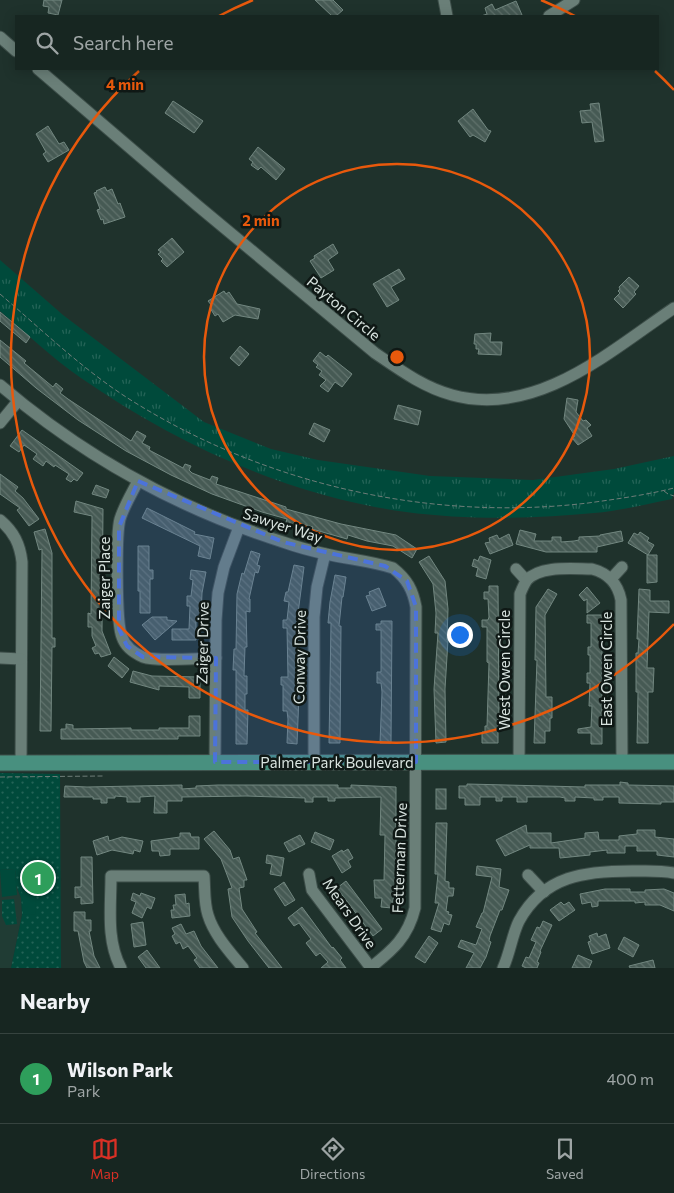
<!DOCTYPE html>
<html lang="en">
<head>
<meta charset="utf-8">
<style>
	body { margin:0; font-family:Commissioner,sans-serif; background:#202e2a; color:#f1f3f6 }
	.you { position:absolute; left:459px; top:634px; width:18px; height:18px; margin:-12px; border:4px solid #fff; border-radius:50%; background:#1a73e8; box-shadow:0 0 0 8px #1a73e833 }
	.badge { display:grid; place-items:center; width:32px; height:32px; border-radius:50%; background:#d93025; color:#fff; font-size:16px; font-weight:700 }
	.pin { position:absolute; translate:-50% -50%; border:2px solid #fff; box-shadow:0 1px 5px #0006 }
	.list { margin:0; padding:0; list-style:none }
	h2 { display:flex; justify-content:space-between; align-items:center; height:65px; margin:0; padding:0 20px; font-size:21px }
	h2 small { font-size:16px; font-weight:400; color:#9ea5a5 }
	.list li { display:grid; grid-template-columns:32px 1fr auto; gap:15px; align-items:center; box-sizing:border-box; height:90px; padding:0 20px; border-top:1px solid #36433f }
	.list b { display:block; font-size:19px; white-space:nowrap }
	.list p { margin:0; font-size:16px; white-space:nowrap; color:#9ea5a5 }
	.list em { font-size:16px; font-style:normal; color:#9ea5a5 }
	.icon { flex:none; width:28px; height:28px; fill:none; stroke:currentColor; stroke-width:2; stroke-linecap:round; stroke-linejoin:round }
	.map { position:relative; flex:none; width:674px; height:968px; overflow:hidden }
	.search { position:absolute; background:#172621; box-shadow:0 2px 12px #0003; left:15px; right:15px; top:15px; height:55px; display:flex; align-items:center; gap:12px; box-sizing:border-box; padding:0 18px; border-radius:0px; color:#9ea5a5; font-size:19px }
	.sheet { height:155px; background:#172621 }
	nav { display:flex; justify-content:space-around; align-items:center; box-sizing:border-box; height:70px; border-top:1px solid #36433f; background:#172621; font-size:14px; color:#9ea5a5 }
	nav a { display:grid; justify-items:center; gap:2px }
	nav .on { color:#d93025 }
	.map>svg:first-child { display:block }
</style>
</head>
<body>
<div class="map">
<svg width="674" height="968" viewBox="0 0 674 968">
	<defs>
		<pattern id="grass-tufts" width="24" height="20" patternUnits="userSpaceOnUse" patternTransform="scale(1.25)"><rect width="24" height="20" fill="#004a3b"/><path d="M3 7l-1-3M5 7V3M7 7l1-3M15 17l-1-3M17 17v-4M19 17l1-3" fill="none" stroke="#246457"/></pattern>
		<pattern id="park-dots" width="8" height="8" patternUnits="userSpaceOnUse" patternTransform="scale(1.25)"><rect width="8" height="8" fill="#004a3b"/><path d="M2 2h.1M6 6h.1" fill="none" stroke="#246457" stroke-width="1.8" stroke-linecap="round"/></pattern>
		<pattern id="building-back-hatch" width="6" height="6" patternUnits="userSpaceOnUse" patternTransform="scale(1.25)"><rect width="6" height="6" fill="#465a54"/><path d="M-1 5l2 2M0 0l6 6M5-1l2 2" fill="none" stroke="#60726c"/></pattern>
	</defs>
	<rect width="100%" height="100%" fill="#1f322c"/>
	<path fill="#203c34" d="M15,869L16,885L21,898L22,915L11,968H0V870Z"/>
	<path fill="url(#grass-tufts)" d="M0,260L63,315L204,422L271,449L318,460L430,476L533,480L614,469L674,456V492L672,499C646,504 620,511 594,513C534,519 466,520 406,512C289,496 178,445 81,378C52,358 26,333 0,311Z"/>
	<g fill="url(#park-dots)">
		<path d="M0,773L60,774L61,968H11L22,915L21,898L16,885L15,869L0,870Z"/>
		<path d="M14,899L17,924L6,925L2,916V900Z"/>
	</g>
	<g fill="#004a3b">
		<path d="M15,869L17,895L2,897L0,870Z"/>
		<path d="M35,887L36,914L23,915L22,888Z"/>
	</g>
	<g fill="url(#building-back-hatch)" stroke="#728780">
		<path d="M44,0H62L58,15L48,13L49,7L43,6Z"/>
		<path d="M315,0H333L343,10L336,16H332Z"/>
		<path d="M516,1L522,15L518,16H481L487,14L485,8L492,4L495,10Z"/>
		<path d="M173,101L203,121L194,133L165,113Z"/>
		<path d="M599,103L604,141L595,142L592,122L582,123L580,111L591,110L590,104Z"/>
		<path d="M473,109L488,130L491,131L485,142L473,135L470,137L458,121Z"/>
		<path d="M48,126L59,144L64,142L69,150L48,162L43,154L46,152L36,134Z"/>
		<path d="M258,147L285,169L276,180L261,167L258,170L251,165L253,162L249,159Z"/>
		<path d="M105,187L107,191L112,189L118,204L120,203L125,217L104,224L103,219L101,220L97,210L100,209L94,193L97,192L96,191Z"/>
		<path d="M172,238L184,252L167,267L161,261L163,259L158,254L161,252L158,250Z"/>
		<path d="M333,244L338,253L328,260L334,270L321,278L310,261L315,258L314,256Z"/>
		<path d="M399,269L405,279L391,287L399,300L387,307L373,284Z"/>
		<path d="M629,277L639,286L634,292L636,294L623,308L614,299L620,293L618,291L620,289L619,287Z"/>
		<path d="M224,291L226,294L229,292L237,304L260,309L258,319L235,315L223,322L218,314L215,316L210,308L212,306L208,301Z"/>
		<path d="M0,312L30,337L26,343L0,321Z"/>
		<path d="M491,333L490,342H502L501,355L478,354L479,349H476V344H474L475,334Z"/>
		<path d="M0,340L21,357L26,361L24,363L47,382L53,387L56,383L63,389L60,393L68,399L131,441L137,431L146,436L142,443L150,447L149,450L183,468L185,464L191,466L189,470L192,473L210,480L212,476L218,478L216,484L286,507V509L341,524L396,535L417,549L412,558L393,546L367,541L348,535L347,539L312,529L313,527L294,522L293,528L285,526L287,519L262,512L212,494L171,475L126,451L78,420L36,388L0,357Z"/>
		<path d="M240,346L249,354L239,366L230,358Z"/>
		<path d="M320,352L326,357L328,355L352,374L342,387L335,382L328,392L320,386L326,380L319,375L322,371L316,367L318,365L313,361Z"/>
		<path d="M567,398L578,400L576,412L583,421L586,420L591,425L587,428L592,436L578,445L572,438L575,436L564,419Z"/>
		<path d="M398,405L421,411L418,425L394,419Z"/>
		<path d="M314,423L330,430L324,442L309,434Z"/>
		<path d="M22,430L83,473L77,481L74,479L71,482L66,479L69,474L55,465L54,467L46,461L43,466L33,459L37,454L24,445L19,452L10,446Z"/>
		<path d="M0,474L18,487L15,491L23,498L39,519L29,526L17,510L20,508L0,494Z"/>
		<path d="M96,485L109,490L106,498L92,494Z"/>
		<path d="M76,501L103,509L102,631L111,654L101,657L99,653L95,654L92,648L96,646L92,636V627H88V613L91,614L92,516L74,512Z"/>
		<path d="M147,508L195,532L194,534L214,538L210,559L198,556L200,546L142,518Z"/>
		<path d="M45,529L52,553V638H55V647H52L51,731H40L42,549L39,550L34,532Z"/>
		<path d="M520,530L536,534L534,541H552V537H561V542L574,541L579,540V537L600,536V535L621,531L623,541L597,547V552H546L516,544Z"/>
		<path d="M640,532L649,538L647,541L654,545L648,555L628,543L634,533L638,535Z"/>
		<path d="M509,534L513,545L490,554L485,543L490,542L489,538L497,535L499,539Z"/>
		<path d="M138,546H149V570H153V579H150V613H140V591H138Z"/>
		<path d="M251,551L260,554L257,565L260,566L258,573L255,572L249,599H250V612L246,611L247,647H245L244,676H247V694H245V710H248L247,744H236V670H233L234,649H236L237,594L242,573L244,574Z"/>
		<path d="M647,555H657V582L647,583Z"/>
		<path d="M429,556L445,581L448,609L447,640H448L445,689L446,742L436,743L434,689L438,633H435L436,613L433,584L419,562Z"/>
		<path d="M480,556L491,560L486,579L476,576L478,568L472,566L474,559L478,561Z"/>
		<path d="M294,565L304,567L297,621H298L299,695L297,744L287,743L288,719L287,711H283V685H281V677H288L287,628H283V620H287L289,602L284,601L286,592H288Z"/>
		<path d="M191,570L206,572L202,593L201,617H196V640H172V629H189L190,606H187V596H191L193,580L190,579Z"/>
		<path d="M335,575L346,577L343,597H342L339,626H341L340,743H329L331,623H328L330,602Z"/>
		<path d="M489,586H498L499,719H498V743H482V732H485V726H487L489,663L487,662V627H482V620H488L489,617L488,599H484V592H489Z"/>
		<path d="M587,587L600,603L587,613V599L584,601L579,595Z"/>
		<path d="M379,588L386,606L372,611L366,596L370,595L369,592Z"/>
		<path d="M548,589L557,594L545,615L546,697H552V718H550V731H545V743H534L537,660H535L536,607Z"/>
		<path d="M639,589L650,590V601H669V613L649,612L647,668H654L653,692H648V743H637L638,692H636V653H638L639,639H637Z"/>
		<path d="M587,615H602V744H591V733H578V729L591,727L592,706H589L590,683H587V673H590V655H588V647H591V623H587Z"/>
		<path d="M152,617H167V620L177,621L155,640L142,625Z"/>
		<path d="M381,621H392L391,743H380L382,692L381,683H377V672H381V630H376V624H381Z"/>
		<path d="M114,657L129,669L122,678L108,666Z"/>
		<path d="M133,671L152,676L200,677V698H189V687L159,686V690L130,682Z"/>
		<path d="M189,716H200V736H178V739H61V729H66V724L73,725V729L131,728V730H159V728H189Z"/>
		<path d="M620,782L628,783V785L674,786V802H661V804L619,803V797H603V800H594V798L575,797V801H565V798L560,797H527V802H517V797H502V801H496V797H480V805H465V798H459V786H467V784L585,787V785H620Z"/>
		<path d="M182,785V789L196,788V786L218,785H338V788H351V785L396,787V878L392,908L381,907L382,898H375L374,880H384L385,835H380L381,797L335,798V801H328V797H313V802H305V798L246,796L182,797V801H167V813H154L155,796L140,797V802H127V797L115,796V798H107V803H101V799H93V797H64L65,786L87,787Z"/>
		<rect x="436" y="789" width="10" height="20"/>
		<path d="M436,823H447L445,881L449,882V888H454L453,896H448L446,911L449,912L448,914L452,915L449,925L444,923L441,932L431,929L439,903H435L438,874H435Z"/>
		<path d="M526,825L527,833H551V843L585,838V833L598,832L599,840H619V836L637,834V830H655V837L674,839V857L657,855V851H637V846H625V853H607V850L590,852V855L560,858L559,848H530V845L505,856L496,840Z"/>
		<path d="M214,831L230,850L233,859L239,857L247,880H244V887L239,888L242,909L257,932L255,933L282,968H269L248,941L232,917L228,889L232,888L221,859L204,839Z"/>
		<path d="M315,832L334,840L330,850L311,842Z"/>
		<path d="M180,833H190L191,837H199V849H170V855L160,856L159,851H152L151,841L180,837Z"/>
		<path d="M300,835L305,844L289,852L284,843Z"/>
		<path d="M108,836L109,841L122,837L143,841L140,852L134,850L133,854L112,850L97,855L93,841Z"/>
		<path d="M348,849L353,858L348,861L351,867L342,873L332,856L342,850L343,852Z"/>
		<path d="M267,855L284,858L281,876L270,874L272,864L266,863Z"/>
		<path d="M81,857H92L93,903L81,904V897L75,898V887H81Z"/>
		<path d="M477,866L501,869L499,887L509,890L502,910H500L490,936L489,941L491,942L486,957L480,968H466L474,953L458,947L461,940L476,945L482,929L476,927L482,913H483L492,877L476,875Z"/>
		<path d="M346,881L382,929L373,936L337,888Z"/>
		<path d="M284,882L295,900L285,906L274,889Z"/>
		<path d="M605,889H630V892H645V890L664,889L674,893V911L660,905H645V902L635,903V901H598V906L592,907L591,902L582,904L580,894Z"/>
		<path d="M133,893L140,896L141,893L155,898L151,909L147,907L142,918L132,913L136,902L131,900Z"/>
		<path d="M185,894L186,904L189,903L190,916L172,918L171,910H174L173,905H176L175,895Z"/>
		<path d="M561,902L564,905L569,902L575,910L559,921L550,910Z"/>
		<path d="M302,907L332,948L333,947L342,958L340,960L346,968H321L328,962L320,953L316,956L306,943L311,939L299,923L294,926L288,918Z"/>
		<path d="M74,912H85V920H91V931H89L94,956L100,968H87L84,962L78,931H74Z"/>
		<path d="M543,921L552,925L540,951L541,952L537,962L539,963L537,968H526L522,966L526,957L529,958L536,942L531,940L537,927L540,928Z"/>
		<path d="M143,922L146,945L134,947L131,924Z"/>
		<path d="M181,924L186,934L194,931L201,946L218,968H200L194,960L197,958L188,946L183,949L180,942L176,944L172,936L175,934L172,928Z"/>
		<path d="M597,933L598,937L606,934L610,948L592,954L588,942L591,941L589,936Z"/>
		<path d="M429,936L438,943L425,963L415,957Z"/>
		<path d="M624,937L639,945L633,957L618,949Z"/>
		<path d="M147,950L160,968H146L138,957Z"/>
		<path d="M578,955L592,961L589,968H572Z"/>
		<path d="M653,960L655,968H630L629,966Z"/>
	</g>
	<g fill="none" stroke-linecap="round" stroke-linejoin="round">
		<g stroke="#3d4e49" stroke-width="13">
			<g id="minor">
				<path d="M444,0L447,16"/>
				<path d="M549,16L574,0"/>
				<path d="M0,37L16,51"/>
				<path d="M38,69L198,206L375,353C400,370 423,387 452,395C536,418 609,352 674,308"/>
				<path d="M0,385C83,456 179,509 283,542C297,547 312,551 326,554C348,559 371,561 393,568C407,579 413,590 416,607L415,908C408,937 393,950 370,968"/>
				<path d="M0,423L18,401"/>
				<path d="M138,481C132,493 124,506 120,519C116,534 116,624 122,637C125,646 134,653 143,657C158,662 199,658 216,658"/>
				<path d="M0,520C14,532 20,544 22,562L21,763"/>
				<path d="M516,569L526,580"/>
				<path d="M611,579L622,567"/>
				<path d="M0,658L21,659"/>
				<path d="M215,762L216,620L218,593L224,567L239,527"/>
				<path d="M314,762V617L317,587L325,554"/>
				<path d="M519,762L520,594C522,589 524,584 527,580C540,565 574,569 592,569C608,573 618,584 621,600L622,761"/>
				<path d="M309,874L312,890L371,968"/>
				<path d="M528,875L544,892"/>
				<path d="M121,968C106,940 111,907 111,876H204C205,889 204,903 208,915C214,935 230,952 243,968"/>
				<path d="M503,968C510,953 512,935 519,921C544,875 586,871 632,871C646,871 660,870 674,873"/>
			</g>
		</g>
		<g stroke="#3d4e49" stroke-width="17">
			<path id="major" d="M0,763L674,762"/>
		</g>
		<g stroke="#6e7d78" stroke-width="1" stroke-dasharray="5 2.5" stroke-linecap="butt">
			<path d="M0,294C41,329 80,367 126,397C262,484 428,522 588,503C617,499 646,495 674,488"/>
			<path d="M664,491L668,494L674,496"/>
			<path d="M0,777L103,776"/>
		</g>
		<use href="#minor" stroke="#6a7f78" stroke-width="11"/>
		<use href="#major" stroke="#48907f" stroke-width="15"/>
	</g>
	<path fill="#4c73da" fill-opacity="0.2" stroke="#4c73da" stroke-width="4" stroke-dasharray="10 6" stroke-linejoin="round" d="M138,481L283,542L385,566L407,581L416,607V762H215L216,658L143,657L127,646L119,629V527Z"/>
	<g fill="none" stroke="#e8590c" stroke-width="2.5">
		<circle cx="397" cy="357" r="193"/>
		<path d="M674 624A385 385 0 1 1 139 71M219 16A385 385 0 0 1 253 0M541 0A385 385 0 0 1 575 16M655 71A385 385 0 0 1 674 90"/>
	</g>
	<g text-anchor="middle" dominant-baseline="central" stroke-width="5" stroke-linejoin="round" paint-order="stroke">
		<g font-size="15" fill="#d8e3df" stroke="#0f1815">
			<text transform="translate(344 308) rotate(40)">Payton Circle</text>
			<text transform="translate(283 525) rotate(18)">Sawyer Way</text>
			<text transform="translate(104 578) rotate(-90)">Zaiger Place</text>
			<text transform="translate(202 643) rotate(-89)">Zaiger Drive</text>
			<text transform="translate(299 657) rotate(-89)">Conway Drive</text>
			<text transform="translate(606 669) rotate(-90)">East Owen Circle</text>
			<text transform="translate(504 670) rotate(-90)">West Owen Circle</text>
			<text x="337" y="762">Palmer Park Boulevard</text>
			<text transform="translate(399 858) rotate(-88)">Fetterman Drive</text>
			<text transform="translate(350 913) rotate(55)">Mears Drive</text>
		</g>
	</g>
	<circle cx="397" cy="357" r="8" fill="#e8590c" stroke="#0f1815" stroke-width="2.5"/>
	<g font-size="15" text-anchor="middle" font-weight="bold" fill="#e8590c" stroke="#0f1815" stroke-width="5" stroke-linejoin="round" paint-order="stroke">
		<text x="125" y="90">4 min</text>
		<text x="261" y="226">2 min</text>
	</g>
</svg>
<div class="you"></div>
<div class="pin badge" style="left:38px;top:878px;background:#2e9e5b">1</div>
<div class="search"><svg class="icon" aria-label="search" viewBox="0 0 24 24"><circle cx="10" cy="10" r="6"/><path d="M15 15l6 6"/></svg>Search here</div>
</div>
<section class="sheet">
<h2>Nearby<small></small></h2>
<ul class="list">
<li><span class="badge" style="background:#2e9e5b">1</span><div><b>Wilson Park</b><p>Park</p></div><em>400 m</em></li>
</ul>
</section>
<nav>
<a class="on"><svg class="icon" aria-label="map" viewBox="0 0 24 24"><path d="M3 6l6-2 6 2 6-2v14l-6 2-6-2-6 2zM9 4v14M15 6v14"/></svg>Map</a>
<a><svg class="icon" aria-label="directions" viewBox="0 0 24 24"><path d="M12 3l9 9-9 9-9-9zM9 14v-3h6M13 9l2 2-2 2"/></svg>Directions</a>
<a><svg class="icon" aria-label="saved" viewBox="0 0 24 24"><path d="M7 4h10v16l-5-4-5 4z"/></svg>Saved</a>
</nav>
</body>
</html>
